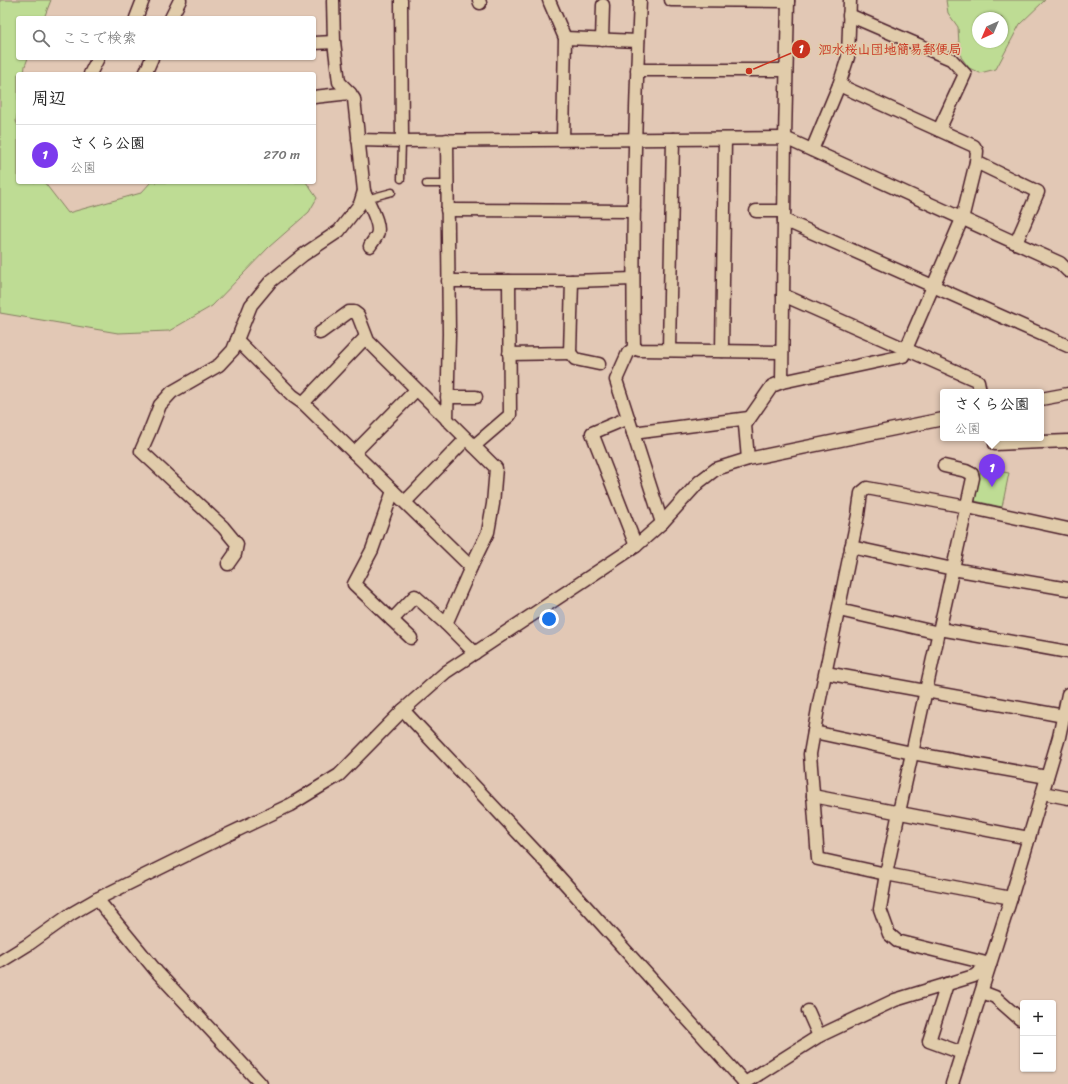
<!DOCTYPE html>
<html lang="ja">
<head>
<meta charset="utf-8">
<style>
	body { margin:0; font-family:Sriracha,"Klee One",sans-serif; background:#f2f2f2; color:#222 }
	.controls { position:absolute; right:12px; bottom:12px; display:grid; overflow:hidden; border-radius:4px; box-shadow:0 1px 3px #0004 }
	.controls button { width:36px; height:36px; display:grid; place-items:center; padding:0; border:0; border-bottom:1px solid #e0e0e0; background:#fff; color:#222; font:20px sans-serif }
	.compass { position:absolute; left:972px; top:12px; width:36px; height:36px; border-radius:50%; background:#fff; box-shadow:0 1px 3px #0004; rotate:224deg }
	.you { position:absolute; left:549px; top:619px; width:14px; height:14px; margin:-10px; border:3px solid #fff; border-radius:50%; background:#1a73e8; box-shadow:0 0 0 6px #1a73e833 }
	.badge { display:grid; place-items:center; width:26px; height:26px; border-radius:50%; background:#7c3aed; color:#fff; font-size:13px; font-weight:700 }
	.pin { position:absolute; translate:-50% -33px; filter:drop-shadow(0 1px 2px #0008) }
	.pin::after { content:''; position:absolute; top:21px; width:14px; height:12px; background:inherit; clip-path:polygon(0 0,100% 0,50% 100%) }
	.popup { position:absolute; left:940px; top:389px; width:104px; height:52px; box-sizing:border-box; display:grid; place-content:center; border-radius:4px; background:#fff; filter:drop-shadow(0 1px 3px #0005); font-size:13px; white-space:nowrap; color:#767676 }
	.popup b { font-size:15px; color:#222 }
	.popup::after { content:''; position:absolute; left:50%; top:100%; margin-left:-8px; border:8px solid transparent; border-top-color:#fff }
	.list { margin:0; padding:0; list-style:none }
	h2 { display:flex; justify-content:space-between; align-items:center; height:52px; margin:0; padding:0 16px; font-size:17px }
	h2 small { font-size:13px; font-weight:400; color:#767676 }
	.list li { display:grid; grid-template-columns:26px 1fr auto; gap:12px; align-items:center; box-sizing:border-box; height:60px; padding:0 16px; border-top:1px solid #e0e0e0 }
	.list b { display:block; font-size:15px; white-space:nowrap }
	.list p { margin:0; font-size:13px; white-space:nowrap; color:#767676 }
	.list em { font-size:13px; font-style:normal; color:#767676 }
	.icon { flex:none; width:22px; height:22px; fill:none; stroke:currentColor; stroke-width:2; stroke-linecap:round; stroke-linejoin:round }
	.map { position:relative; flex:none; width:1068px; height:1084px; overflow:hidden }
	.search { position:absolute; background:#fff; box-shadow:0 1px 3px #0004; left:16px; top:16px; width:300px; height:44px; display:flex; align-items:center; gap:10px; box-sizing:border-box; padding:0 14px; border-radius:4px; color:#767676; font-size:15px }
	.panel { position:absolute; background:#fff; box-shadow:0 1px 3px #0004; left:16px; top:72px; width:300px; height:112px; border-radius:4px }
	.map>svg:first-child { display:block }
</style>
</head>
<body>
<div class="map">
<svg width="1068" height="1084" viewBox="0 0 1068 1084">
	<rect width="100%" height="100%" fill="#e2c8b5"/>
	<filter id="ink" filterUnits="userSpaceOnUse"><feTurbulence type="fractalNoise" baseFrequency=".025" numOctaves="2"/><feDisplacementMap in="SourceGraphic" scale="8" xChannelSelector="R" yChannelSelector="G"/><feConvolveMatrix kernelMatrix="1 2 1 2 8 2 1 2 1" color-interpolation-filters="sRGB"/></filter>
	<g filter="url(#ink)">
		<g fill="#bedc94" stroke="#847e60" fill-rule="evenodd">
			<path d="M0,0H51L44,18H18V58H28L25,66L24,74H18V110L16,121L18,126V182H44L68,213L141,193L151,182H306L317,198L309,212L269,247L212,306L169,331L118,333L0,313Z"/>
			<path d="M946,0H1045L1020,24L996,69L980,73L969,68L961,57L959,45L958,27L948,13ZM978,18H1002V42H978Z"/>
			<path d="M981,468L1009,473L1002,507L975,501Z"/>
		</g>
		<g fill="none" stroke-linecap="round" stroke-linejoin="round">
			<g stroke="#4a1f2b" stroke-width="9">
				<g id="service">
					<path d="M401,179L402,141"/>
					<path d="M426,184H447"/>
					<path d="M366,199L392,192"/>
				</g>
			</g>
			<g stroke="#4a1f2b" stroke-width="15">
				<g id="minor">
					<path d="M401,0L402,141"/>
					<path d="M479,0L480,3"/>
					<path d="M549,0L550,3L565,38L563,139"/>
					<path d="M640,0C635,116 632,232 634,348L628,353L616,380L662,523"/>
					<path d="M671,0L788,1"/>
					<path d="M849,15L951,59L965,74L939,130"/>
					<path d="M136,18L143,0"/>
					<path d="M171,18L180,0"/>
					<path d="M565,38L638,41"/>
					<path d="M602,40L603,5"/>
					<path d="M314,43L334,42"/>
					<path d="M637,70H786"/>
					<path d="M90,74L98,58"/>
					<path d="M145,74L152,58"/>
					<path d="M314,97L350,93"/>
					<path d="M358,140L402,141L785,138L1060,263L1068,271"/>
					<path d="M812,150L839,85L848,57L850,0"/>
					<path d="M976,162L1038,192L1016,243"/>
					<path d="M364,191C367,202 382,224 377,235C376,238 372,242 370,246"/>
					<path d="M447,210L634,211"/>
					<path d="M756,211H784"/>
					<path d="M784,220L1068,346"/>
					<path d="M448,281H572L633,279"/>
					<path d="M783,295L978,381L980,392"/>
					<path d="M320,333L349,312H354L358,315L368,341L496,468L493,504L488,532L471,567L446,624L475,653"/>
					<path d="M237,340L293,396L303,403L471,567"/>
					<path d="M634,348L639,350L782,352"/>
					<path d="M669,350L673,139"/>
					<path d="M722,351L725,139"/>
					<path d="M570,353L575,359L599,364"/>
					<path d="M509,354L570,353L572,281"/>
					<path d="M782,382L785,138L788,0"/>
					<path d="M447,397H476"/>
					<path d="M1041,399L1068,394"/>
					<path d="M303,403L366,337"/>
					<path d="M628,418L592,433L636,546"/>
					<path d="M447,420L449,334L447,140"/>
					<path d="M633,433L749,418"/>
					<path d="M995,438V444L1068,441"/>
					<path d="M474,446L510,415L509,281"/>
					<path d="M354,453L416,390"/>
					<path d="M748,459L745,425L772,386L782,382L903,356L962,219L976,162L977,151L974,146L839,85"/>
					<path d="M944,466L966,471L972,474L973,478L899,812L886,874L880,909L889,934L897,941L990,964"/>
					<path d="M393,491L372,550L354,584L392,620L415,596L446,624"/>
					<path d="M405,502L466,439"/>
					<path d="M851,547L953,569L1068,589"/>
					<path d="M228,564L235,554L237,544L223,527L141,451L149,433L160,405L172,392L219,365L233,350L251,305L271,281L303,255L339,231L360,204L364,191L354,99L350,93L339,82L334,42L333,0"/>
					<path d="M839,610L939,633"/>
					<path d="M392,620L411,638"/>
					<path d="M940,629L1068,652"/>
					<path d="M826,673L1064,716"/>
					<path d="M403,710L553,870L745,1083"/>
					<path d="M814,732L912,753L1047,777"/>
					<path d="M1043,793L1068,798"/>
					<path d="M813,796L1029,838"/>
					<path d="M1011,898L886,874L818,859L810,754L819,703L858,515L861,493L867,488L967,507L1068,529"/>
					<path d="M97,899L157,972L261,1084"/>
					<path d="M0,962L29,944L71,914L97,899L227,835L290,805L339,775L403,710L446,672L636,546L662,523L699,482L716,469L748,459L943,419"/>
					<path d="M947,984L929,1041L962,1053"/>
					<path d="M982,992L995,997L1020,1019"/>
					<path d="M808,1011L819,1036"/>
					<path d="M744,1084L745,1083L819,1036L895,1000L974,976L990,964"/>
					<path d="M952,1084L1011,898L1059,737L1068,694"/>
				</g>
			</g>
			<use href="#service" stroke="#e1ccab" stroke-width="6"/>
			<use href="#minor" stroke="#e1ccab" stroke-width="12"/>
		</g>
	</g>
	<path fill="none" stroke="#c8321e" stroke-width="1.5" d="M749 71L801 49"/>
	<g fill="#c8321e" stroke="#e1ccab" stroke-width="1.5">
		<circle cx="749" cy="71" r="4"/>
		<circle cx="801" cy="49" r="10"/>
	</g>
	<g font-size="12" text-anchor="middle" font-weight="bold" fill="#fff">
		<text x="801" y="53">1</text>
	</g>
	<g font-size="13" text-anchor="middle" font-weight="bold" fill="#c8321e" stroke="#e1ccab" stroke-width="3.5" stroke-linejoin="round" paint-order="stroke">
		<text x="890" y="54">泗水桜山団地簡易郵便局</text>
	</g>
</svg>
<div class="controls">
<button>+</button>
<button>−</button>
</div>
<svg class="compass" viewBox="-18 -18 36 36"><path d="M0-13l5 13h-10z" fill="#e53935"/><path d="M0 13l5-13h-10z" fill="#767676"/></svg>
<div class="you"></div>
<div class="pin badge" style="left:992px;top:487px">1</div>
<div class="popup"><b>さくら公園</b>公園</div>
<div class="search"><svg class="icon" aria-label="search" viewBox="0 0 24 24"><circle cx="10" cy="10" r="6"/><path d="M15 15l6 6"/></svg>ここで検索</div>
<section class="panel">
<h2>周辺<small></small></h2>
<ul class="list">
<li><span class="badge">1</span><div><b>さくら公園</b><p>公園</p></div><em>270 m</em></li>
</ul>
</section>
</div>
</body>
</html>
